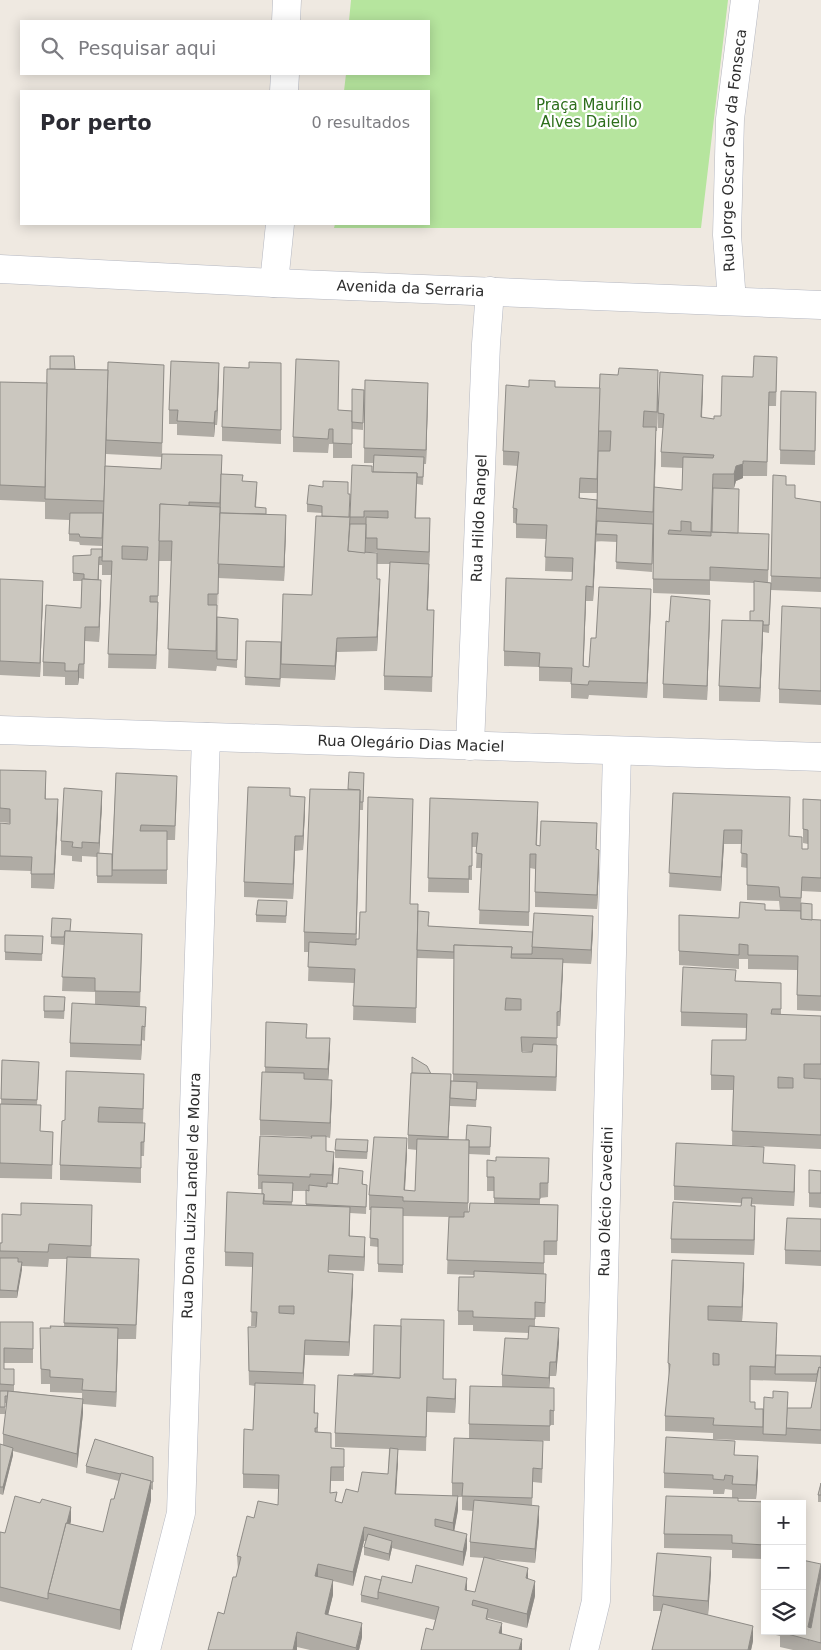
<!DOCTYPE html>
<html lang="pt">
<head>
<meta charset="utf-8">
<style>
	body { margin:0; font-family:"DejaVu Sans",sans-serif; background:#f7f7f7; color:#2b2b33 }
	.controls { position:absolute; right:15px; bottom:15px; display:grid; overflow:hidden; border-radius:0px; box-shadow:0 2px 12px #0003 }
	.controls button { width:45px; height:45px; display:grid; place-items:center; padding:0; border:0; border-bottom:1px solid #e1e1e2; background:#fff; color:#2b2b33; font:25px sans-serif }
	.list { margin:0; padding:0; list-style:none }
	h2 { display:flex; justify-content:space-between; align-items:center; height:65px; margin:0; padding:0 20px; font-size:21px }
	h2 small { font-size:16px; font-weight:400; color:#7c7c81 }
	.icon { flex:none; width:28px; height:28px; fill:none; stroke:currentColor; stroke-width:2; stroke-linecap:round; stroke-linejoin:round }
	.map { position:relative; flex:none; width:821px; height:1650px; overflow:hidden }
	.search { position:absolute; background:#fff; box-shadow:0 2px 12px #0003; left:20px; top:20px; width:410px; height:55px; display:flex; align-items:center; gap:12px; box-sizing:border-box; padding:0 18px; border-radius:0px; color:#7c7c81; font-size:19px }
	.panel { position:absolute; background:#fff; box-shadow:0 2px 12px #0003; left:20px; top:90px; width:410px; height:135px; border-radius:0px }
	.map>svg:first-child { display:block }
</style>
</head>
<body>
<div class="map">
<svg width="821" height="1650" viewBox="0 0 821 1650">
	<rect width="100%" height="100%" fill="#efe9e1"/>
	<path fill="#b6e59e" d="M351,0H728L701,228H334L335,224H429V91H344L346,74H429V21H349Z"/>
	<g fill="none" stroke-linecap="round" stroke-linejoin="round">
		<g stroke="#b4b7c1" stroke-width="29">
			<g id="street">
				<path d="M286,21L287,0"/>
				<path d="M284,91L285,74"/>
				<path d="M274,283L280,224"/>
				<path id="s1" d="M732,301L727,235L730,119L745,0"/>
				<path id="s2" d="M0,730L821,757"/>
				<path id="s3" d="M470,746L486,344L490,291"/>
				<path id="s4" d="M146,1650L181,1513L206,737"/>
				<path id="s5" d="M584,1650L596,1601L617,751"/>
			</g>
		</g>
		<g stroke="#b4b7c1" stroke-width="29">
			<g id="secondary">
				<path id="s6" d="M0,269L274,283L821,305"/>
			</g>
		</g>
		<use href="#street" stroke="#fff" stroke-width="28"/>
		<use href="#secondary" stroke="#fff" stroke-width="28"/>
	</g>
	<g fill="#afaba4" fill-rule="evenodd">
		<path d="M281,363V444L222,441V427Z"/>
		<path d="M164,365L162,454L243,481L257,490L256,507L286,529L284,581L218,578L217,617L238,619L237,668L217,666L216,671L168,668L171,561H159L156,669L108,668L111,575H102V565H99V580L101,595L99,642L85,641L84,679L79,678L78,685H65V677L43,676V662L81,608L82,581H73V556L91,555L102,549V546L80,545L79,542L69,541V520L45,519V502L0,500V382L47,383L75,369L108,370ZM106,454L162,457L161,469L105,466Z"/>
		<path d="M777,371L776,406H769L767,476H743V478L736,481L734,488H713L712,522L738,533L769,548L768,582L771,583L773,475L786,485L795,499L821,502V592L771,590L769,633L763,632L760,702L719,701V686L750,621L754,611V583L710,581V595L653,593V529L652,572L616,569L617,542L596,541L597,526L593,601H586L583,666L589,667L596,638L651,603L647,698L589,695L588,699L571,698V682L539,681V667L504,666V651L572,580L573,572L545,571L546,539L516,538V523H513V508L518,466L503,465V451L529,387L658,390L657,431H656L655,488L682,490L683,468L661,467V452L663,428H658V413L703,389L702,418L714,419L721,416L753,377ZM580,493H597V500L580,498Z"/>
		<path d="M339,375L338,410L352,411V458H333V444H329L328,453L293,452V437Z"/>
		<path d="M219,377L217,425H215L214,437L177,435V424H169V410Z"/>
		<path d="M365,380L428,397L426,464H424L423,485L417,484L416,518L430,532L428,610H434L432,692L384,690V676L390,564H377V579L380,594L377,651L337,652L335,680L281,678V676L280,687L245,685L246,641L281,642L312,595L322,513L307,512V504L348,494L350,517L373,472V463H364ZM366,552H377V553H365Z"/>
		<path d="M352,389L364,390L363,430L352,429Z"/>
		<path d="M781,391L816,392L815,465L780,464Z"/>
		<path d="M0,579L43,595L40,677L0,675Z"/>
		<path d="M821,608V705L779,703V689Z"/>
		<path d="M710,614L707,700L663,698V684L669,622Z"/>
		<path d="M0,770L46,786V799L58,813L54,889L31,888V871L0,870V823L10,824V823L0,822Z"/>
		<path d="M116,773L177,790L175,840H167V884L97,883V857L82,856V862L72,861V856L61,855V841L102,805L99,853L112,854Z"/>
		<path d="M364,773L363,810H360L356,939H359L366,912L413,813L410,904L418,911L428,926L533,932L593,930L591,964L563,963L560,1026H557L556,1091L477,1089L476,1107L450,1106V1105L448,1140H466L491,1135L490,1155L469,1154L468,1212L494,1203V1191H487V1177L496,1161L549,1158L548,1197L540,1198V1204L558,1205L557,1255H544V1274L546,1288L545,1317H535V1326L559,1342L556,1376H550L549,1388L554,1402V1425H550V1441L490,1439L543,1455L542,1483L533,1482L532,1506L539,1521L535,1563L492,1559L528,1579L535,1596L527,1628L488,1618V1620L502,1634L522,1650L433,1630L435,1620L361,1602V1595L381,1580L412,1583L475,1592L484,1558L470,1557V1542L473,1511L462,1510V1497H458V1510L454,1530L467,1548L463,1566L392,1548L389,1561L364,1555V1547L366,1541H364L353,1586L333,1581V1595L328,1614L362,1637L359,1650H310L297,1647V1650H208L224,1614L236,1577L238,1570L237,1556L254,1518L278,1505L279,1489L243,1488V1474L253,1430L255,1386L249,1385L248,1341L256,1326H251L253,1267L225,1266V1252L262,1194V1189H258V1175L311,1138V1137L260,1135V1120L265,1072L266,1022L307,1038L330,1053L328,1080L332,1094L330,1138L326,1137V1151L334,1166L333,1183L338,1184L363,1179V1184L367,1185L366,1214L350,1213V1236L365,1251L364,1271L329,1270V1272L353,1288L349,1356L305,1355L303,1385L315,1400V1413H318V1432L331,1448L344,1449V1481H331L330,1493L337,1502L342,1503L388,1474L389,1449L335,1447V1433L443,1379L456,1393L455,1413L427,1412L426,1451L398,1450L396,1494L452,1496V1483L469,1438V1424L502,1387V1375L528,1339L529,1333L473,1331V1325H458V1311L474,1277V1275L447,1274L449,1217L403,1216V1273L378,1272V1247L370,1246L371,1210H369V1195L407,1152L405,1190L415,1191L417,1150L408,1149V1135L431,1074L453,1081L454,959L417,958V956L416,1023L353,1020L354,983L308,981L309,952H304V932L348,789ZM522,1051L532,1052H522ZM293,1191H306V1205H292Z"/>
		<path d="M673,793L789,836L802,849H808V844L803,843V799L821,800V892L802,891L801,903L812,920H821V1011L797,1010V970L748,969V959H739V969L679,965V915L739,918L765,910L780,911L779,901L747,900V868L741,867L742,844H724L721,891L669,887Z"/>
		<path d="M290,796L305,811L303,850L295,851L293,899L244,897V882Z"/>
		<path d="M430,798L538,816L537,845L540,846L597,837L596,849L599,864L597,909L535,907V869L530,868L529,926L479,924L481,868H476L477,847H472V880H469V893L428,892Z"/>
		<path d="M287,909L286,923L256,922V915Z"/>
		<path d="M71,931L142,948L140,1006H122L146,1007L145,1041L142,1040L141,1060L70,1057V1043L95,1004V992L62,991L64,945L51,944V937Z"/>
		<path d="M5,935L43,936L42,961L5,960Z"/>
		<path d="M736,981L781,983V1015L821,1016V1079L804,1078L821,1079V1149L732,1145L733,1090H711V1075L746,1040L747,1028L681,1026V1012Z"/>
		<path d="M44,996L65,1004L64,1019L44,1018Z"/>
		<path d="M2,1060L39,1069L37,1105L41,1120L40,1131L53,1132L52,1179L0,1178V1104H1Z"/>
		<path d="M144,1088L143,1123H145L144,1156H141V1183L60,1180V1165L65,1120Z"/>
		<path d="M368,1147L367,1159L335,1158V1150Z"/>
		<path d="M764,1163L795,1179L794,1206L752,1204L755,1221L754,1255L671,1253V1239L741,1206V1203L674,1200V1186Z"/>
		<path d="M821,1171V1208L809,1207V1193Z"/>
		<path d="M92,1219L91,1258L139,1274L136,1339H118L116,1407L83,1404V1413L77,1468L13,1451V1455L3,1495L0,1494V1444L3,1445V1434L7,1403H5V1414H0V1322H33V1363H4V1369H14V1391L82,1399V1393L50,1392V1384H41L40,1328H50L64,1326L67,1259H49L48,1267L22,1266L17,1298H0V1243Z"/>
		<path d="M821,1219V1266L785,1264V1250Z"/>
		<path d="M672,1260L744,1277L742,1321L777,1337L776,1355L821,1356V1444L713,1439V1433L665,1431V1416L669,1378L668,1363ZM750,1380L816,1382L811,1408L755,1409L750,1402Z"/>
		<path d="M735,1455L758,1471L756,1499H738V1501L765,1504V1559L732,1558V1550L664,1548V1534L732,1498V1490L725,1489L724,1494H713V1490L664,1488V1473Z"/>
		<path d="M153,1457V1490L151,1489V1500L120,1630L0,1601V1532L5,1533L71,1521L70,1524L103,1532L114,1499L119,1481L86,1473V1466Z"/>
		<path d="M821,1483V1502H818V1495Z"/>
		<path d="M821,1564V1650H793L780,1647V1636L763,1632V1618L765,1609V1631H802Z"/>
		<path d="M711,1572L708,1615L753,1641L751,1650H652L661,1611H653V1596Z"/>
	</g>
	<g fill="#8e8b86">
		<path d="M219,363V377L217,425V411Z"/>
		<path d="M658,370V390L657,431V412Z"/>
		<path d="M703,375V389L701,432V417Z"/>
		<path d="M428,383V397L426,464V450Z"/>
		<path d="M215,411V425L214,437V423Z"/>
		<path d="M656,427V447L653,532L652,572Z"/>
		<path d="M222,455V470L218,614L220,503Z"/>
		<path d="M743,464V478L736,481L734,488V474L736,466Z"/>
		<path d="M597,509V524L593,601V587Z"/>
		<path d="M286,515V529L284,581V567Z"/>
		<path d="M430,518V532L429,566V552Z"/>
		<path d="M429,564V578L427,624V610Z"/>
		<path d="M380,579V594L377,651V637Z"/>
		<path d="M101,580V595L99,642V627Z"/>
		<path d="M43,581V595L40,677V663Z"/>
		<path d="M586,586V601L583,681V666Z"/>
		<path d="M651,589V603L647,698V683Z"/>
		<path d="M710,600V614L707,700V686Z"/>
		<path d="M158,602V616L156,669V655Z"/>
		<path d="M763,621V635L760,702V688Z"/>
		<path d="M337,638V652L335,680V666Z"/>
		<path d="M79,664V678L78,685V671Z"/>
		<path d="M360,790V809L356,954V934Z"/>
		<path d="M102,791V805L99,857V843Z"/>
		<path d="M305,797V811L303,850V836Z"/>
		<path d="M58,799V813L54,889V874Z"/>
		<path d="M724,830V844L721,891V877Z"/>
		<path d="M295,836V851L293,899V884Z"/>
		<path d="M599,850V864L597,909V895Z"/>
		<path d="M593,916V930L591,964V950Z"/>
		<path d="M563,959V973L560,1026V1011Z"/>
		<path d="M142,1026V1040L141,1060V1045Z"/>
		<path d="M330,1038V1053L328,1083V1069Z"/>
		<path d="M557,1045V1059L556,1091V1077Z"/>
		<path d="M332,1080V1094L330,1138V1123Z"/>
		<path d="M450,1098V1105L448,1151V1137Z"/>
		<path d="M407,1138V1152L404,1204V1190Z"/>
		<path d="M334,1152V1166L332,1189V1175Z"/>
		<path d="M795,1165V1179L794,1206V1192Z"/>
		<path d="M755,1206V1221L754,1255V1240Z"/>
		<path d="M365,1237V1251L364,1271V1257Z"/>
		<path d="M22,1262V1270L17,1298V1291Z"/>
		<path d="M744,1263V1277L742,1322V1307Z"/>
		<path d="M353,1274V1288L349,1356V1342Z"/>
		<path d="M118,1328V1342L116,1407V1392Z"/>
		<path d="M559,1328V1342L556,1376V1362Z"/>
		<path d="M305,1340V1355L303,1387V1373Z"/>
		<path d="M550,1362V1376L549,1392V1378Z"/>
		<path d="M456,1379V1393L455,1413V1399Z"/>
		<path d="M83,1399V1413L77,1468V1454Z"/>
		<path d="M13,1448V1455L3,1495V1487Z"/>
		<path d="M398,1449V1464L395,1508V1494Z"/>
		<path d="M758,1456V1471L756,1499V1485Z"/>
		<path d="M151,1481V1500L120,1630V1610Z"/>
		<path d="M458,1496V1510L453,1538V1523Z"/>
		<path d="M539,1506V1521L535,1563V1549Z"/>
		<path d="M71,1507V1521L52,1594H49Z"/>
		<path d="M364,1527V1541L353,1586V1572Z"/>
		<path d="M467,1534V1548L463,1566V1552Z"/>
		<path d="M392,1541V1548L389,1561V1554Z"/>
		<path d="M711,1557V1572L708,1615V1601Z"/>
		<path d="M318,1564V1578L315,1576Z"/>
		<path d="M821,1564V1578L808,1642V1627Z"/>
		<path d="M528,1568V1582L526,1578Z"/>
		<path d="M467,1578V1592L465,1590Z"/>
		<path d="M333,1580V1595L325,1628V1614Z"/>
		<path d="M535,1581V1596L527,1628V1614Z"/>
		<path d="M362,1623V1637L359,1650H356Z"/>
		<path d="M502,1623V1637L499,1633Z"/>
		<path d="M753,1626V1641L751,1650H748Z"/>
		<path d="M297,1632V1650H293Z"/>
		<path d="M522,1639V1650H519Z"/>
	</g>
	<g fill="#cbc7bf" stroke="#8e8b86" fill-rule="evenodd">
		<path d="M50,356H74L75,369H50Z"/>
		<path d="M754,356L777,357L776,392H769L767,462L743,461V464L736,466L734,474H713L711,532L691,531V522L681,521V531L669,530L668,534L711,536V532L769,534L768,570L710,567V580L653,579L654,487L682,490L683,457L713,458L714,455L661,452L664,414L658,413L660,372L703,375L701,417L714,419V416H721L722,376L753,377Z"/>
		<path d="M296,359L339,361L338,410L352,411V444L333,443V429H329L328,439L293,437Z"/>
		<path d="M171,361L219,363L217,411H215L214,423L177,421L178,410H169Z"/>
		<path d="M108,362L164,365L162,443L106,440Z"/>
		<path d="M249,362L281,363V430L222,427L224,367L249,368Z"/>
		<path d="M619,368L658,370L657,412L644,411L643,427H656L653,512L597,508L598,451H610L611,431H598L600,374L618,375Z"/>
		<path d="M47,369L108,370L104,501L45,499Z"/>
		<path d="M365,380L428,383L426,450L364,448Z"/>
		<path d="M529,380L555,381V387L600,388L597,479L580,478L579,498L597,500L593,587L586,586L583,666L589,667L591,638H596L599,587L651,589L647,683L589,681L588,685L571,684L572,668L539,667L540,653L504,651L506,578L572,580L573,558L545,557L547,525L516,524L517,509L513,508L519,452L503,451L506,385L529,387Z"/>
		<path d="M0,382L47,383L45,487L0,485Z"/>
		<path d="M352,389L364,390L363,423L352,422Z"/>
		<path d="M781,391L816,392L815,451L780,450Z"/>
		<path d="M162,454L222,455L220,503L189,502V506L160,504L158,596H150V602H158L156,655L108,654L112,561H102L105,466L161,469ZM122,546L148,547L147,560L122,559Z"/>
		<path d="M374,455L424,457L423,477H417V473L373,472Z"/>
		<path d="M352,465L372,466V472L417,473L415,518H430L429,552L377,549V538H366V517L388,518V511H364V517H350L348,551L377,553V579H380L377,637L337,638L335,666L281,664L283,594L312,595L316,516L350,517Z"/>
		<path d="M221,474L243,475L242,481L257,482L255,507L266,508V514L220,513Z"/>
		<path d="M773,475L786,476V485H795V498L821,502V578L771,576Z"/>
		<path d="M323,481L348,482V494H350L349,517L322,516V506L307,504L309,485L323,487Z"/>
		<path d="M713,488L739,489L738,533L712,532Z"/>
		<path d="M160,504L220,507L218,594H208V605H217L216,651L168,649L172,541H159Z"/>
		<path d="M70,513H103L102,538L80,537L79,534H69Z"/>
		<path d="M220,513L286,515L284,567L218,564Z"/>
		<path d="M597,521L653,524L652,564L616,562L617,535L596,534Z"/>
		<path d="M350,524H366L365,553L348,551Z"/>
		<path d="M91,549H102V557H99L98,580L84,579V574L73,573V556L91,555Z"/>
		<path d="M390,562L429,564L427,610H434L432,677L384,676Z"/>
		<path d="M0,579L43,581L40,663L0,661Z"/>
		<path d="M82,579L101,580L99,627H85L84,664H79L78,671H65V663L43,662L46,605L81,608Z"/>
		<path d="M754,581L771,583L769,625H763V621H750V611H754Z"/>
		<path d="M671,596L710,600L707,686L663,684L666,621L669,622Z"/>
		<path d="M782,606L821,608V691L779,689Z"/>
		<path d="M217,617L238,619L237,660L217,659Z"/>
		<path d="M722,620L763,621L760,688L719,686Z"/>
		<path d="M246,641L281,642L280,679L245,677Z"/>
		<path d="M0,770L46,771L45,799H58L54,874H31L32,857L0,856V823L10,824V809L0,808Z"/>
		<path d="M349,772L364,773L363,802H360V790L348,789Z"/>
		<path d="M116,773L177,776L175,826L141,825L140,831H167V870H112Z"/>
		<path d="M248,787L290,788V796L305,797L303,836H295L293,884L244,882Z"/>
		<path d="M64,788L102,791L99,843L82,842V848L72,847L73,842L61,841Z"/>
		<path d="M310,789L360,790L356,934L304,932Z"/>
		<path d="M673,793L790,797L789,836L802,837V849H808V830L803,829V799L821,800V878L802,877L801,898L780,897L779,887L747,885V854L741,853L742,830H724L721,877L669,873Z"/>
		<path d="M368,797L413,799L410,904H418L416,1008L353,1006L355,969L308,967L309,942L356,945V939H359L360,912H366Z"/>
		<path d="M430,798L538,802L536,845L540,846L541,821L597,823L596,849L599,850L597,895L535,892L536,854H530L529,912L479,910L482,854L476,853L478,833H472V866H469V879L428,878Z"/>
		<path d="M97,853L112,854V876H97Z"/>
		<path d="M258,900L287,901L286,916L256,915Z"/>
		<path d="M740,902L765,904V910L801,911V919L821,920V996L797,995L798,956L748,955V945L739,944V955L679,951V915L739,918Z"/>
		<path d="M801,903L812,904V920L801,919Z"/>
		<path d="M418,911L429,912L428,926L533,932L532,954H511L512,947L454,945V952L417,950Z"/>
		<path d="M534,913L593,916L591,950L532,947Z"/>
		<path d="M52,918L71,919L70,931H65L64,937H51Z"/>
		<path d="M65,931L142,934L140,992L95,991V978L62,977Z"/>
		<path d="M5,935L43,936L42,954L5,952Z"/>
		<path d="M454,945L512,947L511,958L563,959L560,1011L557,1012V1038L521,1037L522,1052H532L533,1044L557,1045L556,1077L453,1074ZM506,998L521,999V1010H505Z"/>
		<path d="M683,967L736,970L735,981L781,983V1009H772L771,1014L821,1016V1064H804V1078L821,1079V1135L732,1131L734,1076L711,1075L712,1040H746L747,1014L681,1012ZM778,1077L793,1078V1088H778Z"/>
		<path d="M44,996L65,997L64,1011H44Z"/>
		<path d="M72,1003L146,1007L145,1027L142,1026L141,1045L70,1043Z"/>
		<path d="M266,1022L307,1024L306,1038H330L328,1069L265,1067Z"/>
		<path d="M412,1057L427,1066L431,1074L412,1073Z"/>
		<path d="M2,1060L39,1062L37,1100L1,1099Z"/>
		<path d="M66,1071L144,1074L143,1109L99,1107L98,1122L145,1123L144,1142H141V1168L60,1165L62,1121L65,1120Z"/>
		<path d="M262,1072L304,1073V1079L332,1080L330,1123L260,1120Z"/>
		<path d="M411,1073L451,1074L448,1137L408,1135Z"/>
		<path d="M451,1081L477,1082L476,1100L450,1098Z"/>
		<path d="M0,1104L41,1105L40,1131L53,1132L52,1165L0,1163Z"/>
		<path d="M467,1125L491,1127L490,1147H469V1140H466Z"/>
		<path d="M260,1136L312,1138L311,1136H326V1151L334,1152L332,1175L310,1174V1177L258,1175Z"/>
		<path d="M374,1137L407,1138L404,1190L415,1191L417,1139L469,1140L468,1203L403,1201V1197L369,1195Z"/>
		<path d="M336,1139L368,1140L367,1152L335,1150Z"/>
		<path d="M676,1143L764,1147L763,1163L795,1165L794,1192L674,1186Z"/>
		<path d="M496,1157L549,1158L548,1183H540V1199L494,1198V1177H487V1160L496,1161Z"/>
		<path d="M339,1168L363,1171L362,1184L367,1185L366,1207L306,1204V1190L309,1191V1185L327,1187V1183L338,1184Z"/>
		<path d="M809,1170L821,1171V1193H809Z"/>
		<path d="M262,1182L293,1183L292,1202L264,1201V1194H262Z"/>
		<path d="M227,1192L264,1194L263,1204L350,1207L349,1236L365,1237L364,1257L329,1255L328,1272L353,1274L349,1342L305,1340L303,1373L249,1371L248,1327H256L257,1312H251L253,1253L225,1252ZM279,1306H294V1314L279,1313Z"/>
		<path d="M742,1198H752L751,1206H755L754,1240L671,1239L673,1202L741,1206Z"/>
		<path d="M21,1203L92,1205L91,1246L49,1244L48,1252L0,1251V1243H2V1214L21,1215Z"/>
		<path d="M470,1203L558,1205L557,1241H544V1263L447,1260L449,1217H464V1212H469Z"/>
		<path d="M371,1207L403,1208V1265L378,1264V1239L370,1238Z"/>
		<path d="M787,1218L821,1219V1251L785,1250Z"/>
		<path d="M67,1257L139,1259L136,1325L64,1323Z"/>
		<path d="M0,1258H18V1262H22L17,1291L0,1290Z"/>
		<path d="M672,1260L744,1263L742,1307L708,1306V1320L777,1323L775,1367L750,1366V1402H755V1409H763V1427L713,1425L714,1418L665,1416L670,1364L668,1363ZM713,1353L719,1354V1365H713Z"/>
		<path d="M474,1271L546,1274L545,1303L535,1302V1319L473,1317V1311H458L459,1277H474Z"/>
		<path d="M401,1319L444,1320L443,1379H456L455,1399L427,1397L426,1437L335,1433L338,1375L400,1378Z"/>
		<path d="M0,1322H33V1349L4,1348V1369H14V1385L0,1384Z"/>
		<path d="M374,1325L401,1326L400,1378L354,1375V1374H373Z"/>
		<path d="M50,1326L118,1328L116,1392L82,1390L83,1379L50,1377V1370L41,1369L40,1328H51Z"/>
		<path d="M529,1326L559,1328L556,1362H550L549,1378L502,1375L505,1338L528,1339Z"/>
		<path d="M776,1355L821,1356V1368L819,1367L817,1374H775Z"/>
		<path d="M819,1367L821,1368V1430L786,1428L787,1408H811Z"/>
		<path d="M255,1383L315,1385L314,1413H318L317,1428H315V1432L331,1433V1448L344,1449V1467H331L330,1493L337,1492L335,1501L342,1503L346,1489L358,1492L362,1472L388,1474L390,1448L398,1449L395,1494L458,1496L453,1523L435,1519V1526L467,1534L463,1552L364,1527L353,1572L318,1564L315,1576L333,1580L325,1614L362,1623L356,1648L297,1632L293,1650H208L218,1612L224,1614L233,1577H236L241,1557L237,1556L247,1516L254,1518L258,1501L278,1505L279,1475L243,1474L244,1429L253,1430Z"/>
		<path d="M470,1386L554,1388V1411L550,1410V1426L469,1424Z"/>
		<path d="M0,1391H8V1396H5V1407H0Z"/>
		<path d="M8,1391L83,1399L77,1454L3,1434Z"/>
		<path d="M773,1391L788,1392L786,1435L763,1434L764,1397L773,1398Z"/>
		<path d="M666,1437L735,1441L734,1455L758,1456L756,1485L732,1484L733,1476L725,1475L724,1480L713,1479V1475L664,1473Z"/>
		<path d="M454,1438L543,1441L542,1469L533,1468L532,1498L462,1496L463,1483H452Z"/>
		<path d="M95,1439L153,1457V1482H150L151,1481L86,1466Z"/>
		<path d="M0,1444L13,1448L3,1487H0Z"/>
		<path d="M121,1473L151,1481L120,1610L48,1593L66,1523L103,1532L111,1499H114Z"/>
		<path d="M821,1483V1495H818Z"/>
		<path d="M15,1496L40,1503L42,1499L71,1507L67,1523H66L48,1593V1599L0,1587V1532L5,1533Z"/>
		<path d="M666,1496L738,1498V1501L768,1502V1504H765V1545L732,1543V1535L664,1534Z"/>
		<path d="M474,1500L539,1506L535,1549L470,1542Z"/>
		<path d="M368,1534L392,1541L389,1554L364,1547Z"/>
		<path d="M657,1553L711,1557L708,1601L653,1596Z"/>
		<path d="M484,1557L528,1568L526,1578L535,1581L527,1614L473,1600L472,1605L488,1609L486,1619L502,1623L499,1633L522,1639L519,1650H421L426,1628L433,1630L439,1607L378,1592L382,1576L412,1583L416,1565L467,1578L465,1590L475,1592Z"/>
		<path d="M802,1560L821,1564L808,1627L811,1628L821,1575V1643L780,1632V1631H802Z"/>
		<path d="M365,1576L381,1580L378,1592V1599L361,1595Z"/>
		<path d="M663,1604L753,1626L748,1650H652Z"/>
	</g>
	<g text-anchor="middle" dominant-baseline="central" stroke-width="4.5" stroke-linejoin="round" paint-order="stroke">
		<g font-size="15" fill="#2c6e1b" stroke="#fff">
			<text x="589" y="105">Praça Maurílio<tspan x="589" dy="17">Alves Daiello</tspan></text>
		</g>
		<g font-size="15" fill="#2e2e2e" stroke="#fff">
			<text stroke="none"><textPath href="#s1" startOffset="151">Rua Jorge Oscar Gay da Fonseca</textPath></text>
			<text stroke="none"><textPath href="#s6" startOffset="411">Avenida da Serraria</textPath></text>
			<text stroke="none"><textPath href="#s3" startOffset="228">Rua Hildo Rangel</textPath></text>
			<text stroke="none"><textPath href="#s2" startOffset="411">Rua Olegário Dias Maciel</textPath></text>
			<text stroke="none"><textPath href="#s4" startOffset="459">Rua Dona Luiza Landel de Moura</textPath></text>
			<text stroke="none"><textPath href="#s5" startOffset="450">Rua Olécio Cavedini</textPath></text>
		</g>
	</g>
</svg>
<div class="controls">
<button>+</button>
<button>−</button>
<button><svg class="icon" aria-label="layers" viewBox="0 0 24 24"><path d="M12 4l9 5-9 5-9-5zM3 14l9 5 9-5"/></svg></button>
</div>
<div class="search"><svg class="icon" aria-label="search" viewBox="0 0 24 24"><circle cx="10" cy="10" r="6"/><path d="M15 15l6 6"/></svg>Pesquisar aqui</div>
<section class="panel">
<h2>Por perto<small>0 resultados</small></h2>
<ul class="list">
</ul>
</section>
</div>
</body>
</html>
